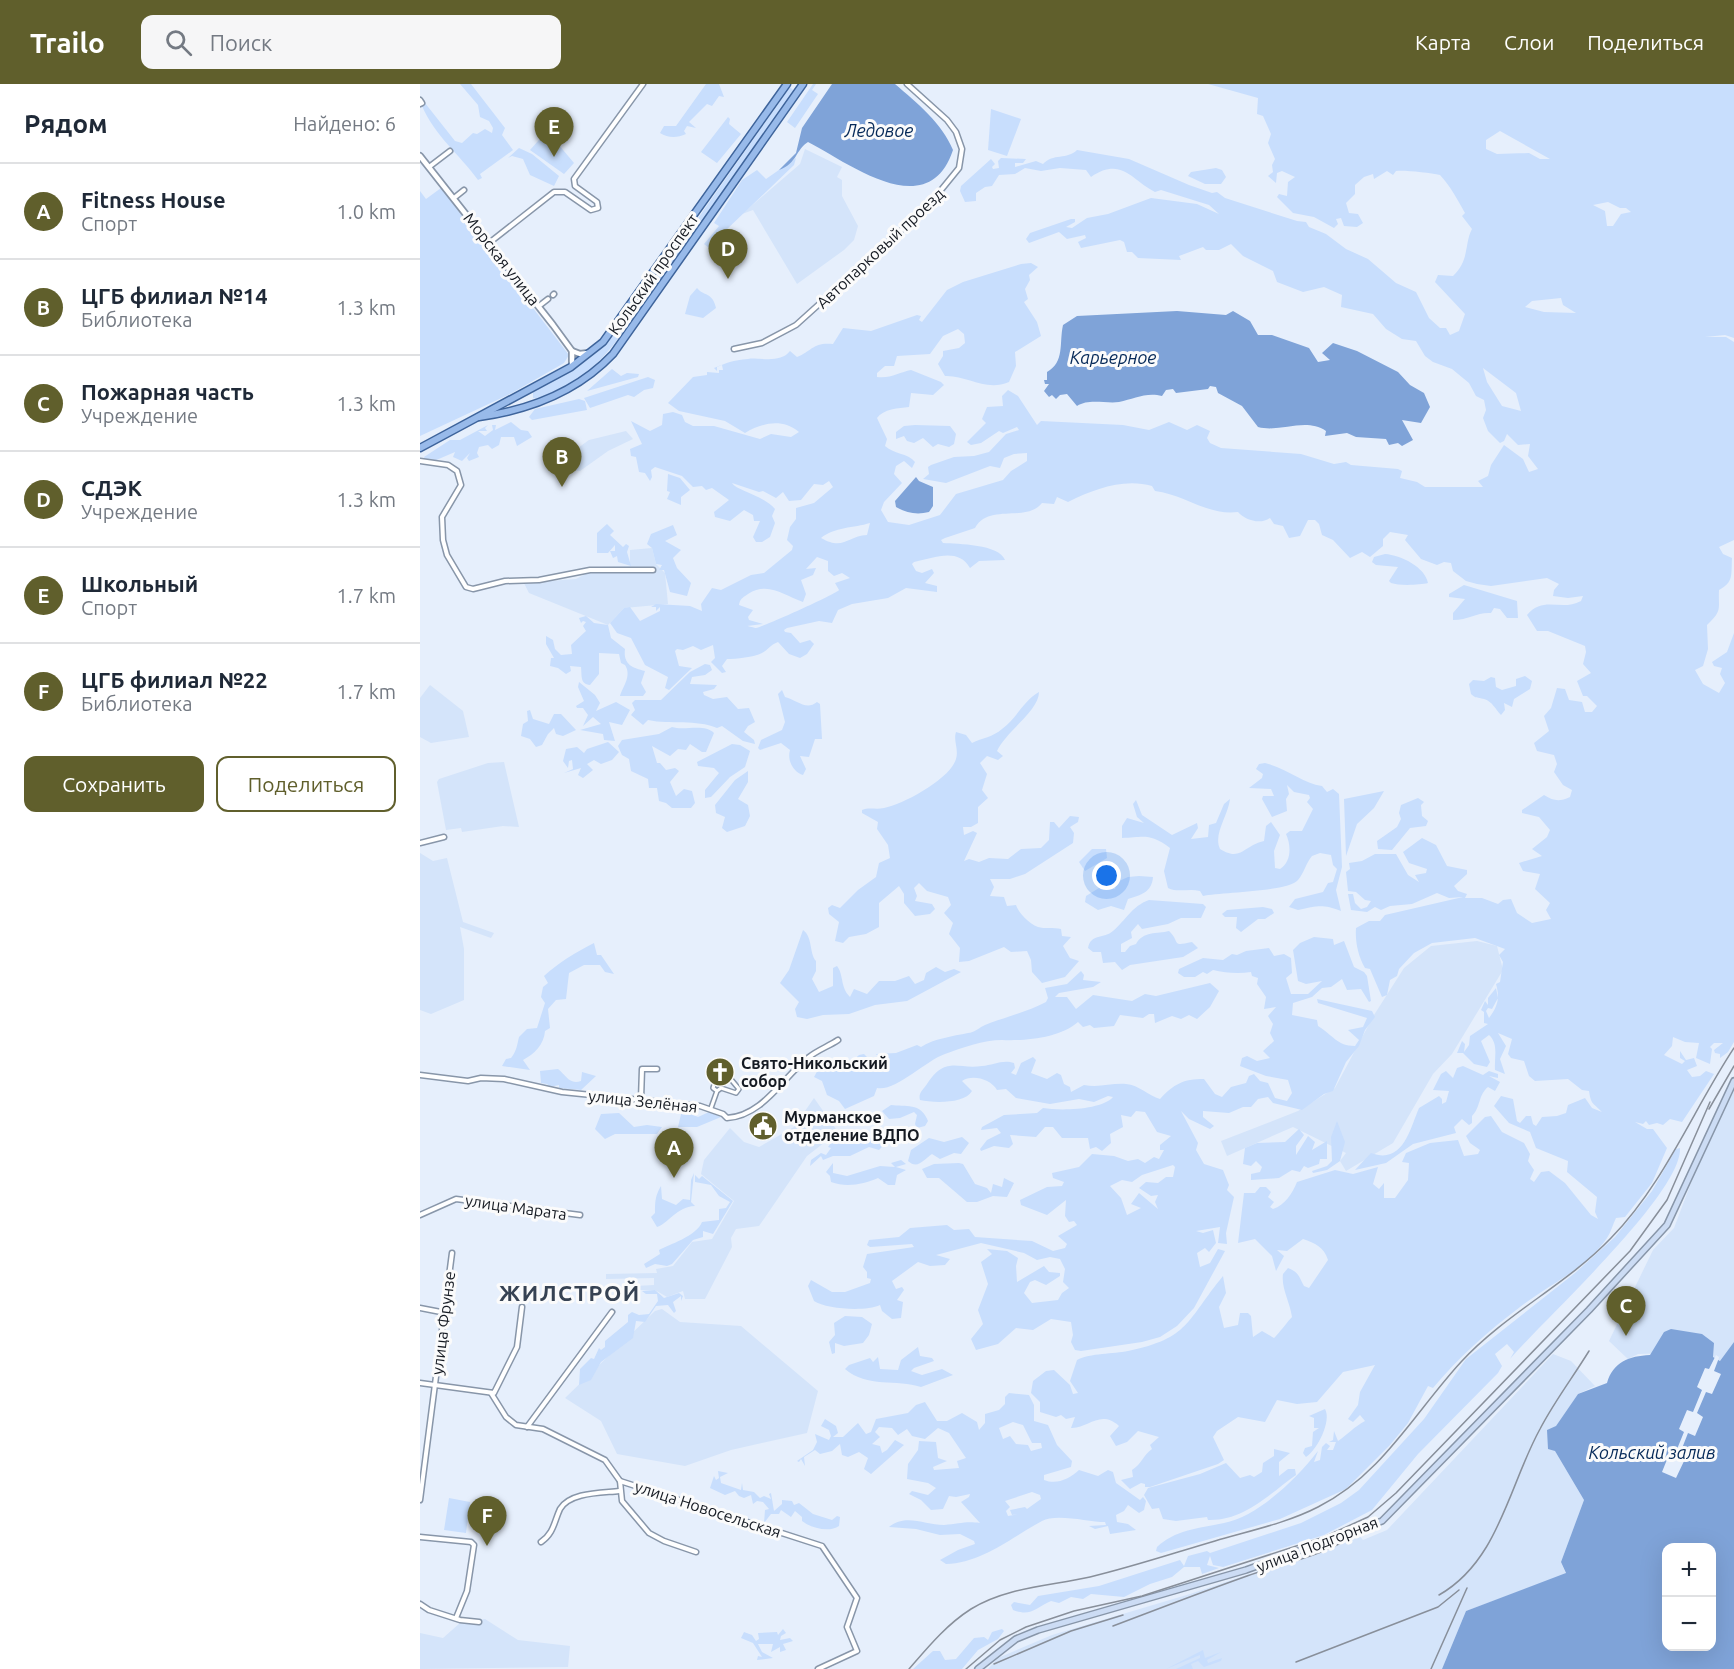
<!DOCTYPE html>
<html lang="ru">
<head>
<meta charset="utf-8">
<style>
	body { margin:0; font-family:Ubuntu,sans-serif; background:#f6f6f7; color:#1f2937 }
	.controls { position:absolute; right:18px; bottom:18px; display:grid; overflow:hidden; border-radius:12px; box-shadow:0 6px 24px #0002 }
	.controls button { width:54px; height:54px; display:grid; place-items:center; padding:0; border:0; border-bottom:2px solid #e0e1e3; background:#fff; color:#1f2937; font:30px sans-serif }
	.you { position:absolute; left:687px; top:792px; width:21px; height:21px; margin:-15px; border:4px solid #fff; border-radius:50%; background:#1a73e8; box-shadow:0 0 0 9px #1a73e833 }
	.badge { display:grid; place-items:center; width:39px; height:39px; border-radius:50%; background:#605f2c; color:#fff; font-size:20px; font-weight:700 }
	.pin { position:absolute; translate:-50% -50px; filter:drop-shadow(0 2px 3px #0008) }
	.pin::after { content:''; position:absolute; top:32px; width:21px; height:18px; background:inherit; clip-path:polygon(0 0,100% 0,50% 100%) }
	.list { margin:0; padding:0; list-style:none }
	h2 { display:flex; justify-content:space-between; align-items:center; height:78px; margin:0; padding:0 24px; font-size:26px }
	h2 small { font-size:20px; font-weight:400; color:#747a83 }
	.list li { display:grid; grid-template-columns:39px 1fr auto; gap:18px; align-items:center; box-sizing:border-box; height:96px; padding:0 24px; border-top:2px solid #e0e1e3 }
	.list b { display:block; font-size:22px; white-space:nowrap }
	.list p { margin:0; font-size:20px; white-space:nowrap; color:#747a83 }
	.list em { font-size:20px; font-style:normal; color:#747a83 }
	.actions { display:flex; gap:12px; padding:18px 24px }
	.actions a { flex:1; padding:14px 0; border:2px solid #605f2c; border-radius:12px; text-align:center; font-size:21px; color:#605f2c }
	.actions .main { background:#605f2c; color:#fff }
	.icon { flex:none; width:33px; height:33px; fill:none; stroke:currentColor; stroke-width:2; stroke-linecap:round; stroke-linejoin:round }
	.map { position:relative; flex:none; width:1314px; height:1585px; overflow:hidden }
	header { display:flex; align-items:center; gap:36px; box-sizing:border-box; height:84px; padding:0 30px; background:#605f2c; color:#fff }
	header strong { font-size:28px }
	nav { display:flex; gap:33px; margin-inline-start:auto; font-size:21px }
	.search { width:420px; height:54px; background:#f6f6f7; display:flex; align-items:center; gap:15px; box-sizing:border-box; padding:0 21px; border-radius:12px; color:#747a83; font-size:22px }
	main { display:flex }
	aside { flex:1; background:#fff }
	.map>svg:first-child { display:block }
</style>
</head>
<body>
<header>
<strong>Trailo</strong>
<div class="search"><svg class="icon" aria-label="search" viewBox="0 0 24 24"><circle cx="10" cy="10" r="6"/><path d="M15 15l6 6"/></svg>Поиск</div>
<nav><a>Карта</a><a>Слои</a><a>Поделиться</a></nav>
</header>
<main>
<aside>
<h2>Рядом<small>Найдено: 6</small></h2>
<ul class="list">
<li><span class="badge">A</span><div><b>Fitness House</b><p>Спорт</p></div><em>1.0 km</em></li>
<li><span class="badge">B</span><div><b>ЦГБ филиал №14</b><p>Библиотека</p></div><em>1.3 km</em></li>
<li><span class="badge">C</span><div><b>Пожарная часть</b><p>Учреждение</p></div><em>1.3 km</em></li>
<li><span class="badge">D</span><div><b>СДЭК</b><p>Учреждение</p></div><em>1.3 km</em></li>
<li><span class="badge">E</span><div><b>Школьный</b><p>Спорт</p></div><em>1.7 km</em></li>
<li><span class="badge">F</span><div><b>ЦГБ филиал №22</b><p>Библиотека</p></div><em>1.7 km</em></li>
</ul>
<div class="actions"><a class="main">Сохранить</a><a>Поделиться</a></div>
</aside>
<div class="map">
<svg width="1314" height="1585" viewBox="0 0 1314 1585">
	<rect width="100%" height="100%" fill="#e6effc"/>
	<g fill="#d4e4fa">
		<path d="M385,65L422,83L417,93L422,96V112L438,142L434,156L424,166L377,200L333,126L322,130L380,80Z"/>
		<path d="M206,347L213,355L188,367L160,387L132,383L169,356Z"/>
		<path d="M232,464L236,480L245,489L248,520L204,524L188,541L109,509L104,499L156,495L179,483L210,482V466Z"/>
		<path d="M10,601L43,627L49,653L11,659L0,653V614Z"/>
		<path d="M84,678L99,743L83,742L42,748L41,744L26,746L17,698L19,695L68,679Z"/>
		<path d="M0,769L13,777L27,774L43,838L74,849L71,854L40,843L44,865V916L11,930L0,926Z"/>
		<path d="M1057,857L1077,862L1083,886L1032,970L1013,990L973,1059L926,1087L920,1077L926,1069L873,1043L807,1072L801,1057L878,1027L915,1004L954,931L984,884L1011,862Z"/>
		<path d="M1314,1007V1258L1301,1277L1293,1273L1292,1268L1218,1270L1208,1275L1189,1257L1233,1166L1254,1144L1282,1070Z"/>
		<path d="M394,1014L418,1048L387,1072L339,1142L316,1145L311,1154L312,1163L285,1215H265L263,1207L247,1213L235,1206H197L196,1203L234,1201V1194L186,1195V1190L237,1189L236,1185L253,1182L272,1158L292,1155L314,1117L281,1090L284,1076L310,1044L324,1058L339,1063L374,1043Z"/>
		<path d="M242,1225L260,1238L321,1242L398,1307L387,1349L311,1366L265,1382L197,1370L181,1337L145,1314L235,1227Z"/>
		<path d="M1133,1270L1151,1277L1175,1302L1158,1310L1136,1342L1135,1367L1164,1416L1141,1478L1146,1490L1046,1527L1022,1585H568L578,1574L632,1551L770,1510L916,1461L936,1448L943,1456L967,1446Z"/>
		<path d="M65,1535L98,1556L150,1562L148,1583L0,1585V1549L23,1554L40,1539Z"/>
	</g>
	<g fill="#c8defd" fill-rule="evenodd">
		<path d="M40,0H51L85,44L82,51L93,66L60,90L62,94L58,96C39,70 15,52 2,22L5,19L35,57L42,59L53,49L57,50L65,45L72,49L73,44L69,37L60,33L58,21Z"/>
		<path d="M286,0H299L304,13L299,12L292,22L287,20L269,38L276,44L267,42L264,47L266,50C257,54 248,54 240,49L244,42H256Z"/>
		<path d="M393,0H396L392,6L398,10L375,44L367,38Z"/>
		<path d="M788,0H1314V254L1305,251L1285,253H1306L1314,258V456L1299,463L1303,470L1312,474C1311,491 1314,498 1299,506C1298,525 1303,526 1287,541L1288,565L1283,582L1275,586L1283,600L1299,609L1305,599L1300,590L1302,584L1294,582L1292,578L1307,568L1314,549V958L1308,968L1300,974V970L1295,969L1294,966L1303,959H1294L1290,963L1292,965L1290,980L1276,974L1279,959L1265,958L1253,953L1252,962L1244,971L1262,980L1265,977L1260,974V967L1266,976L1274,974L1277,982L1267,986L1272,993L1280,992L1286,987L1294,990L1262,1038L1250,1035L1243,1041L1237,1039L1229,1041L1226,1037L1223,1040L1215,1038L1227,1045H1233L1247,1064L1232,1099L1205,1133L1196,1134C1193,1140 1191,1148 1187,1154C1166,1185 1128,1201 1100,1223C1068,1247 1038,1274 1013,1304L1008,1302L988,1339L970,1361L926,1405L860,1435L741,1469L736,1467L737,1463C756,1445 782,1444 804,1439C839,1432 877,1394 898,1367L894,1378L900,1376L902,1363L906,1359L910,1362L907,1366H913L916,1358H909L913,1356L914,1347L918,1357C928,1350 934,1343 945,1337L940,1331L933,1338L928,1335L938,1321L940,1308L955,1281L923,1288L897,1318L877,1320L857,1316L845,1338L818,1333L797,1347L793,1353L804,1376L798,1380L730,1403H725V1400L721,1399L710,1405L701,1396L713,1393L712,1386C722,1380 723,1371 732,1365L730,1361L739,1353L718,1347L707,1358L696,1362L690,1352L699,1342C680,1325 668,1345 651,1344L655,1333L646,1335L641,1331L636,1333L620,1328V1318L611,1309L613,1297L626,1287L634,1286L650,1301L653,1310L658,1309L650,1297L657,1276C670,1269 694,1270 708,1267C770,1254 766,1237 803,1192L806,1209L799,1223L804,1244L818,1241L820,1229H828L831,1232L833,1253L842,1247L854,1254C856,1253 868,1237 872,1233C870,1218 861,1204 863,1190L868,1184C879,1188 879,1193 884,1202L889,1204L908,1176C904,1163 895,1159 883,1155L867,1167L857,1166L864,1172L856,1187L852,1172L835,1155L818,1159L824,1109H835L840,1103H846L851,1108L848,1113L854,1118L850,1123L853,1125C865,1121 872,1110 877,1098L915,1086L933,1090L958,1083L953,1100L959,1105L964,1099V1114H975L988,1096L989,1079L982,1078L986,1069L1010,1059L1038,1056L1044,1072L1058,1070L1060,1066L1050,1059L1046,1052L1065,1033L1071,1032L1082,1048L1104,1059L1110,1070L1108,1077L1114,1086L1110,1095L1114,1098L1121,1088L1129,1087L1145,1099L1171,1131L1178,1135L1175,1128L1177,1113L1147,1088L1148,1077L1116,1064L1110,1048L1089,1039L1074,1022L1081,1012L1093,1015L1097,1037L1100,1039L1106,1032H1111L1113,1040L1116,1042L1122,1033L1137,1032L1146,1029L1148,1021L1165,1014L1172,1024L1182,1028C1172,1018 1171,1020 1169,1007L1162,1006L1148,995L1115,997L1109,992L1104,977L1091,974L1088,970L1092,955L1078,949L1086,962L1080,975L1085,990L1075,986C1074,974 1079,960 1069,951L1061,957L1070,978L1067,983L1054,980L1043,969H1037L1042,957L1045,960L1044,968L1049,961L1050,952L1068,940L1064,939V928L1061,926L1065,917L1068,921V914L1076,904L1078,914L1072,925L1068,924L1066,927L1069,934C1078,922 1080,914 1076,900L1080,898L1083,878L1079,871L1085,865L1055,854L1012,859L994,869L979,885L977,892L970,896L967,911L962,913L950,885L945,884C938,872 935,857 936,844L949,837H960L965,831L1043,813L1029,814L1017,809L992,820L970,822L961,826L955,823L947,828L931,826L928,810H933L935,819L941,825L947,823L951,817L945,816L936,808L928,807L926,788L930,785L929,779L942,777L955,770H976L988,791L999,798L995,791L1006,789L1007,785L989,779L983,768L1002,754L1016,761L1027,782L1047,786V790L1034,802L1038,807L1047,810L1045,814H1062L1078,820L1083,816L1091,815L1097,829L1112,839L1131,835L1126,826L1130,819L1115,805L1120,790L1103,787L1099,779L1122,772L1112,765L1127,753L1130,746L1119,733L1102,729V726L1124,711C1134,717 1139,718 1150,713L1152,706L1143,701L1134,688L1137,680L1134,671L1117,667L1114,659L1129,647L1124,632L1131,624L1137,604L1145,605L1149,616L1162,618L1165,628H1172L1177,622L1167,612H1163L1157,597L1171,589L1163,580L1166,568L1165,562L1128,547H1117L1107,531C1124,511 1141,528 1161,517L1163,512L1148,514L1133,512L1134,506L1139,500L1127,494L1071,502L1057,500L1046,497L1033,487L1031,479L1024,478L1017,481L1001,475L985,456L988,451L970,448L963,455V462L950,473L942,468L930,474L913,456L902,451L899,440L895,436H888L880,452L869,454L863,442L854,440L850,434C840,441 825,436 818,428C788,432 763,410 735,407L732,402C704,394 674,405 648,418L637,413L634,420L622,419C606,439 569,419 555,444L525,454L521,456L523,459C538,460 579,460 585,476L559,477L550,484C538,463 514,474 494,478L492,480L496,487L502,489L512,485L514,489L505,499L517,502V508L486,504L468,514L432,520L418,526L412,539L399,537L367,544L364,546L365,548L371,549L380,559L390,556L394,560L387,570L380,574L369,570L358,558C350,561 348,566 342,569C334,573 316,575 307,575L302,582L306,588L302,589L291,578L295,574L293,561L281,566L273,562L263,566L257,565L255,567L259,582L272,584L249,606L245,604L248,593L225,581L211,554L197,549L190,539L204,524L210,523L220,537L240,527V523L236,527V523H231L236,520L270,522L282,527L281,520L292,504L301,506L331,491L344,489L372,466L373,462L367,456L370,443L376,435V424L394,419L413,403L409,397L403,401L394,400L381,416L369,417L363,408L356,414L343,407L339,408L312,399C317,407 343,411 355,425L352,432L355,439L350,453L342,458H336L333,453L340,437H334L333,431L324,426L310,437L295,433L294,428L309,416L292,404L286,406L282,402L273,403L262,392L235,383L231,386L232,393L230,397L225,389L219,388L216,373L211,372L210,365L222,360L211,337L230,347L242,341L243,330L253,328L262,331L265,338L273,342H294L340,355L351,350L371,353L379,348C362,334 342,339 325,349L305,337L259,327L248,319L273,293L287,291V288L299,289V286H303L302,281L297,283V287L294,284C306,279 313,276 328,275C340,273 360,280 370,267L377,273C392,267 393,258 413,260L423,244L451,247L497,231L501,232L499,236L502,238L527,206L543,198L601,180L611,179L618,183L609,191L610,196L605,205L608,215L604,218L617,238L621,252L595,268L596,282L589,298C565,308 547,291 525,292L518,280L523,272V267L539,264L545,259L544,250L538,245L523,252L510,270L477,272L474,282H465L457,289V293C470,295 480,288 491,286L521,298L524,301L513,311L491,309L489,323C479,324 463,325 457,334L467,355L465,362C473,370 488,369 495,378L492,384L484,377L476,382L474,390L482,399L464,418L461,426L468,438L489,441L520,431L536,410L583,396L591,387L607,377V369L594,370L584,374L580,384L570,382L526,399L503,395L509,390L508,383L511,381L534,373L554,372L569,368L586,350L599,346L597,343L583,349L579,347L561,359L551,361L547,358L566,339L562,335L567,323L583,322L582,312L588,306L598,312L617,341L621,337L703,341L729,346L749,338L767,346L777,341L790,347L787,354L790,359L801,364L881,370L914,380L926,378L931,381L978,385L982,387L980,394L997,398L1005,403H1063L1058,397L1068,392L1071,381L1084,361L1103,375L1109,388L1118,385L1108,372L1110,360L1098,361L1087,350L1084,357L1080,359L1068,347L1063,334L1066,326L1064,316L1056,312L1049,299L1032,285L1013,278L1005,272L996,257L982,255L966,245L953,230L921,223L922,211L904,203L883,208L857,198L853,187L823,172L811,160L799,166H786L783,163L759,172L761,176L718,174L712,168H707L704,158L700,156L661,164L658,158L666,154L665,151L647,155L639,148L609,159L606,155L610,149L651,135H655V138L646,143L652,144L667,134L688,130L731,114L777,120L799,130L789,121L741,106L735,108C712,97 702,72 671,93L666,86L640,84L621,87L605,84L595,90L579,91L572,102L565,103L556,109V117L545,118L540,107L541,102L571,75L575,80L572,83L573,85L579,84L578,77L581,74L606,75L603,79H595V83L616,77L623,80C633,69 647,76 657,66L709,75L769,101L792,109L797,108L805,114L877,137L886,138L889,143L906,150L926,165L948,175L976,199L996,208L1009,234L1020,244H1026L1030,251L1039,247L1045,230L1015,198L1018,191L1033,192C1050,176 1044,160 1052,145L1042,132L1045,129C1037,115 1031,103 1020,91C1010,89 985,86 976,87L973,91L967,87L954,95L953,90L944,93L935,101V110L926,119L929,129L938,130L943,139L937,143L924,142L921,134L916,135L918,140L914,144L894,133L873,129L857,113L859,110L867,112L868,98L875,93L862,87L857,89L856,99L848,92L853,88L852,81L855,75L848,59L851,50L843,32L837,30L838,14ZM1080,47L1130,75H1120L1109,69L1077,70L1066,65V56ZM1188,118L1200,124H1206L1211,128L1201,130L1193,142H1187L1185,127L1173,121ZM1141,214L1143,221L1156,229L1124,228L1105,223L1112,217ZM1063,284L1096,309L1101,327L1082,322L1067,298ZM450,439L447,451C427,452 424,467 401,454C414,443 434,444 450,439ZM397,473L408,477V487L414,492L422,489L430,494L415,499L419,506C416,510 343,543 336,544C335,544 328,542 327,542L343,540L329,536L328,533L333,526L319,521C320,515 322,514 328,510C349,497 364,512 383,518L386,510L381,496L393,491L396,484L386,485Z"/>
		<path d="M370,3L374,7L278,144L274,140Z"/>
		<path d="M571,25L601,35L587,72L568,66Z"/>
		<path d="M308,33L310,35L309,40L321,50L297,79L281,68Z"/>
		<path d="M127,47L154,79L144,90L110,66Z"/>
		<path d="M99,64L112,70L139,92L134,102L110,91L103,75L92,72L88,74Z"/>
		<path d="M376,74L374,81L304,148L301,147L289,164L284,160L299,142L294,139L322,96L337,86L346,95Z"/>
		<path d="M796,84L802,86L806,93L801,100H785L768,92L771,88Z"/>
		<path d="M21,104L149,271L144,279L92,309L0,352V107L6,115Z"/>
		<path d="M271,143L276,146L216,232L211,228Z"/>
		<path d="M277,204C283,212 293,208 296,224L283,234L265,230L270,212Z"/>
		<path d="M208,235L211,237C189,268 168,295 131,310C125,313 120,316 113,314V308C153,287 179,269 208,235Z"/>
		<path d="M192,285L201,292L207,289L219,290L218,293L167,307Z"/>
		<path d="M228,293L235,296L233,304L224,306L214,313L208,311L170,324L164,314Z"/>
		<path d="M159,315L165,317L167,326L112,336L109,333L115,325Z"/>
		<path d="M91,338L101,346L108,347L112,353L97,362L94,353H81L79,361L72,365L68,361L59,363L57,369L59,373L49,377L47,374L50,369L42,377L33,373L35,368L14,377L5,376L4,373L30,356H40L68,341L65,344L67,347H58L65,352L73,346L72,341H76L75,346Z"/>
		<path d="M495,341L530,342L536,350L534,360L529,363L518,360L513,363L503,354L494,359L487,357L484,352L476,355V348L484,342Z"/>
		<path d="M248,390L260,394L270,406L261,413V421L247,415L250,408L247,407Z"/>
		<path d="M187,440L194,447L190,451L203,463L206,460L209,462L207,468L211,482L198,478L197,472L193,474L190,467H195V461L188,469H177V449Z"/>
		<path d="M253,441L257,451L245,457L261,466L253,474L257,484L271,499L267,512L250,508L244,486H239L242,481L236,480L232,464L227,460L231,450Z"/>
		<path d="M965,470C981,471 1005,483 1008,499C1000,501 979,502 971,499L969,497L978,483L956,481L952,478L954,473Z"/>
		<path d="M1044,501L1097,517L1098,534H1087L1080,525L1074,524L1071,529C1057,528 1049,536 1033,536V529L1045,515L1029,513V510Z"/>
		<path d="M166,532L174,539L188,541L191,554L205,565C203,581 213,584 225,587L221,599L226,608L223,612H200C203,602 212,592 205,581L201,579L199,570L179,569V590L170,601C160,600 162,592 161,583L150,582L151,587L146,590L138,584L130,582L131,574H134L126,560V552L133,556L135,565L141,571L152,570L151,561L166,547L163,542L166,538L163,537L161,539L159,534Z"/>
		<path d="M285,580L290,581L292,586L285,591L272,593L270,600L297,601L294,605L283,608L284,611L293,615L307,613L318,625L329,624L335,638L328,642L324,648L334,656L335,660L323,657L302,642L297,644C276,635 251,641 228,636L223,641L211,631L215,626L212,619L215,616H241L270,588Z"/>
		<path d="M1105,592L1112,597L1110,605L1094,615L1092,623L1084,619L1085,626L1081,631C1076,626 1072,617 1064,615C1057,613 1056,615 1051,610L1049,600L1053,596L1064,597L1071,593L1075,594L1076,603L1082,606L1096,602V595Z"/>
		<path d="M159,598L175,611L180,619L176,627L196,618L210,626L202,641L189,638L195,657L184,656L183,650L160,646L181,640L173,633L163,642L168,631L163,624H157L156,622L164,617L158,603Z"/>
		<path d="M362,606L365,613C377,616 386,627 397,618L400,620L402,655H395L389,673L380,672L386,685L383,691C373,688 367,676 370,666L361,659L340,666L338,664L341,656L362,646L365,638L358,610Z"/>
		<path d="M619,608C619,627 586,647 577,667L583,672L578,676L567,672L560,679L567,690L562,706L568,714L558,723V739L551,743H543L544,751L553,747L557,749L544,777L549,775L559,778L569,774L588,775L601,765L621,764L629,756L630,738H634L639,744L650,732L659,733L658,738L650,743L654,749L653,759L605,790L590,795H570L574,803L570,812L584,813L587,822L596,821C598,828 609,840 618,843C624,845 634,843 641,845L642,852L651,853L643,862L650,874L659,877L645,893L622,899L612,888L611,876L607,867L591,868L584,863L549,877L539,878L540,864L529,850L533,839L524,829L531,821L528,813L507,807L499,799L494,804L497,812L495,817L512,820L515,825L510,830L495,832L484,819V810L479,802L459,819V843L446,850L429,853L423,859L415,857L419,838L409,830L408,824L412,821L420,824L438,806L456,793L459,779L470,774L468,761L457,745L458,738L442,729V726C449,723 456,726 464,724C484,720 530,695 536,675C539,665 533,657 536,648L546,651L552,659C562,654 573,653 582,645C597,634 603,617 619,608Z"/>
		<path d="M110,626L113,635L129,640L134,630H141L156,646L143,652L136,650L134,644L128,650L122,661L116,663L110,655L101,652L103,640L108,637L107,627Z"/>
		<path d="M252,643C264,647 285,639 294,649L286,668H282L270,660L266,666L258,665L250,672L232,662L237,679H240L246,686L255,684L259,687L250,698L256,712L264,705L272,707L275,719L271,724H252L246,719L239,717L237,704H229L228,695L211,687L209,675L202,671L198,662L202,656L239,650Z"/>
		<path d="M188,658L199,668L192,676L181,680L174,676L167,680L173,686L163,694L158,691L161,684L144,689L153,685L152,676L149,677L148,684L143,677L146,665L157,663L164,669L167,665Z"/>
		<path d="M312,660L320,661L330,667L325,683L310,693L291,713L285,714V706L299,689L294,684L278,682L277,678Z"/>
		<path d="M845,679C866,684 883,699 902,702L907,708L913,705L919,710L922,783L916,806L921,827C902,820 898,822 878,826L869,823L875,815L903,808L908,799L913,798L917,785L913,781L911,771L900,769L892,772C886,779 884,789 878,796C868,808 801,808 783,812L780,807C769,804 758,809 748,804L744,787L750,764C730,749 725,753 702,754V742L707,734L724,739L717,733L713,720L716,716L722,731L752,751L777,739L778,744L771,755L788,753L789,741L796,739L804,720L810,715C808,732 793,750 800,765C821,778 823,762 844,757L846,742L851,738L860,751L854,767L855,784L860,785C872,777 871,761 866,750L870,747H882L893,725L887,718L890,714L889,711L874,708L867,701L869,710L866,715L867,727L852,733L842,715L843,712H854L851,705L829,704L842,694L843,690L836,685L839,680Z"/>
		<path d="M328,687V698L318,715L328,721L330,732L325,742L307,748L302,744L305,733L296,729L295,721L315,696Z"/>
		<path d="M964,707L954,724L937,740L926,772L924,715Z"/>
		<path d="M998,714L1004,718L1001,721L1002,732L1008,737L1006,742L990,744L972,766L958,765L957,757L977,743L981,735L979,729L981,721Z"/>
		<path d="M672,765H686L687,774L665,787L659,778Z"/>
		<path d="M719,792L733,793C732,808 721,811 708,815L704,826L691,822L678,826L665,818L666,812L679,804L695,805L697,798L708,793Z"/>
		<path d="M729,816L783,820L786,823L781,834H761L748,840L722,845L718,840L711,848L712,854L701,860V868H705L710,862L716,860C723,847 737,850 749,847C761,858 750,863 772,858L778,864L763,873L710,881L702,886L695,878L683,879L681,868H673L668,864C671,849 684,855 693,847C706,836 712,822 729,816Z"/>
		<path d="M843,823L852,825L854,829L845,835H838L821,848L816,844L817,833H805L802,830L807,826Z"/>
		<path d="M383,846C393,853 389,869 396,877V887L392,895L399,908L413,902V884L417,882C424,891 420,903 430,913L434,905L447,910L459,897H475L489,892L495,900L504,896L506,889L516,883L525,888L534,885L541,888L487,917L455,921L429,930L403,931L387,935L377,933L375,925L379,918L360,899L369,886Z"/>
		<path d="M894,853L913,855L914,861L924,857L934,883L944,888L947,892L951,917L949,918L941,905L927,906L922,895L911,903L902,904L892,913L873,919L872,931L897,936L898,942C913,951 917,962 935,962L939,956L928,946L943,943L947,934L898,919L897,915L952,927L955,933L945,946L939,962L926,978L913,1007L904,1010L882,1026L853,1019L848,1013L838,1015L831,1023H823L809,1029L783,1027V1033L794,1042L790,1045L769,1035L761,1027L778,1059L776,1066L784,1080L803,1086L809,1101L807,1106L814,1113L806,1149L807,1160L798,1159L800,1143L776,1147L783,1149L793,1146L796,1159L789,1168L785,1164L777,1169L780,1183L790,1179L798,1165L805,1167L774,1224L757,1242L740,1253L722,1258L661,1267L655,1266L651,1258L653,1251L651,1238L631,1235L613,1246L596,1244L578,1260L556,1266L551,1255L563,1240L558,1226L568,1200L561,1178L572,1170L567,1165L587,1167L598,1174L596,1182L597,1198L624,1182L629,1188L640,1189V1192L626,1201L615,1196L610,1198L604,1209L612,1219L638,1216L642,1209L649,1204L643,1198L645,1185L640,1175L630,1173L617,1176L604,1169L561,1159L516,1171L530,1175L525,1181L510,1182L498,1178L472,1197L476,1205L482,1203L484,1206L477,1216L483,1218L481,1234L472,1235L462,1227L460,1221C445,1228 406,1225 394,1217L388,1202L391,1196L412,1208H425L450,1199L451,1195L447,1194V1188L443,1183L447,1170L494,1163L492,1160L450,1163L447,1161L449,1156L479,1153L490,1144L527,1141L534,1146L549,1145L555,1153L612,1157L633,1167L645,1164L647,1160L638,1152L657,1141L654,1137L649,1138L645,1132L646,1116L627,1131L601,1121L600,1116L627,1103L642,1102L644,1098L633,1094L632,1089L659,1083L672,1070L694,1072L708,1077L718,1075L725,1079L734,1073L739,1075L744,1066H740V1061L751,1052L737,1048L725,1028L716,1027L711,1033L701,1031L703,1043L690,1050L691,1059L682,1067L676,1063L670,1065L668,1054H642L633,1043H625L616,1053L590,1051L593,1060L589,1064L574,1062L561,1067L560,1065L567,1056L581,1049L577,1044L561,1046L562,1043L584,1031L617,1029L623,1024C640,1027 682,1026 693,1013L688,1012L674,1018L659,1015L630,1020L596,1014L586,1005L577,1006C571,995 552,990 542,997L552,1007C545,1020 513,1019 500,1016C498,1009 503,1006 507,1000C526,971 538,986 562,982C573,981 583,975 594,979L595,984L591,989L596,991L601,979L613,973L616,976L611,989L627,995L637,989L641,991L644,1000L650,1003L651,1008L664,1001C679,1004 691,999 706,1000C719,1001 729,1012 740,1015C754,1000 763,995 784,995L795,1010L802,1013L811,1003L826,999L829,992L834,990L840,997L848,999L855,1014L867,1017L872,1009L868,996L846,992L820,982L822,974L827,972L837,977L850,974L843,967L854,957L850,949L853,940L848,932L856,923L844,925L846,913L837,900L838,894L832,892L831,888C819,890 805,889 793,886L787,890L783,888L775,893H764L758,889L759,885L783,874L803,876L812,870L817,871L826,867L849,864L854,872L864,870L871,874L872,889L866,894L871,910H888L902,897L886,900L878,897L873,866L880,859ZM753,1081L755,1083L753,1093H746L738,1099L726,1098L719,1104L731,1112L738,1111L735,1118L738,1125L719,1109L711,1120L721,1124L707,1131L701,1114L690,1102L702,1096L712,1098L722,1091Z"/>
		<path d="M174,859L177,871H181L194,890L185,888L180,881H164L149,889L146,915L136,916L128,925L130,944L125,947C124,961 114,970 103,976L110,986L82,982L86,975L91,974C97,966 97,961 99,953L107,945L117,944L125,919L121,913L123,903L128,899L124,892C138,879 156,868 174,859Z"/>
		<path d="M661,887L664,891L663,896L681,898L673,903L639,909L635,913H647L656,925L673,911L712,917L725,910L736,912L790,899L799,907L790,923L777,935L769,931L761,935L752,932L735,939L734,930H729L723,934L700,931L694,942L674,944L670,941L663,943L658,938C640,954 606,957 582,956C564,956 541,964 525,970C505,977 475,1008 457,1004L454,1012L425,1025L419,1017L407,1011L402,997L394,993L404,975L426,983L439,971L444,970L457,983L469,976L460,975L456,970L476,969L497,961L501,963C513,955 533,952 548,949C554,949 560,943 565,941C585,933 607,928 626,918L628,914L625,904L647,900Z"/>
		<path d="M1043,982L1063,991L1069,987L1078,990V994L1069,992L1080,998L1075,1007L1068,1003C1058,1011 1061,1023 1052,1032V1039L1049,1041L1042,1035L1034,1043L1036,1049L993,1060L966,1079L935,1086L951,1069C983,1081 990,1045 999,1024L1019,1012L1022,1015V1020L1026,1018L1029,1007L1013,1006L1021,990L1026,987L1033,994L1037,984Z"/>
		<path d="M138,985C146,991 149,1001 161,997L162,988L176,992L161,1006L139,1004V1001L130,1003L127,1000L121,999L120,987Z"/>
		<path d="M471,1021C485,1023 501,1018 508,1037L505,1042L497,1044L495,1040L497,1031L494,1028L480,1034L469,1035L462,1027Z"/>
		<path d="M262,1026L278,1033L289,1028L301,1033L277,1043H258Z"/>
		<path d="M199,1029L214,1043L227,1041L242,1043L237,1050H195L185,1055L175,1045L181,1030Z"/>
		<path d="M917,1037L925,1058L920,1077L907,1086L893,1089L892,1087L907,1082L912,1077L911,1053Z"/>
		<path d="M879,1045L884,1051L876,1062V1071L888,1052L895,1058L892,1066L907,1057V1075H900L899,1080L888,1084L884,1082L880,1088L872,1086L859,1094L831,1096V1090L840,1088L842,1083L836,1077L831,1082L823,1080L825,1064L837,1059L865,1058Z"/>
		<path d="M439,1047C452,1052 453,1055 467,1048L473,1051L459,1066L449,1063L430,1072H413L403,1076L401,1072L390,1082L391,1076L401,1069L406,1071L411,1064L408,1063C419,1049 418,1049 439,1047Z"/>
		<path d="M542,1053L549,1059L541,1070L534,1069L520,1075L512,1070C504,1075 498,1086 488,1077L491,1066L509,1054L524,1058Z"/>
		<path d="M1260,1064C1262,1110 1124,1235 1090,1275L1094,1268L1087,1260L1075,1270L1082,1282L1078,1289L998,1370L952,1426L904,1451L803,1483L793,1481L790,1472L787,1481L799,1484L782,1490L780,1483H764L752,1493L730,1500L704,1513L671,1510L663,1515L651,1513L639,1519L631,1517C615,1524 611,1533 593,1526L591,1521L594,1518L610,1521L618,1512L679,1502L760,1476L764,1482L768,1472L787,1467L790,1469L881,1439L921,1419L939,1406L1004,1335L1046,1275L1155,1189L1195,1153L1232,1107L1256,1065Z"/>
		<path d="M481,1076L486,1080L476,1083L486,1086L477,1091L475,1101H468L458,1094C444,1100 427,1104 411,1098L410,1092L406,1088L413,1079V1089L427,1092L460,1082L475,1083L471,1079Z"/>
		<path d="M539,1079L543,1080L555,1100L567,1104L571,1109L573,1100L582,1103L584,1094L594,1099L587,1113L573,1112L557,1118H547L519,1094H507L502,1085L514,1080Z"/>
		<path d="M274,1089L271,1118L275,1122C256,1123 248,1140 237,1143L231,1133L235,1129C235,1118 235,1112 241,1102L242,1115L256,1121L263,1115L270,1116L271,1096Z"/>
		<path d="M275,1091L279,1095L282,1092L313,1117L293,1150L283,1147V1153L273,1156L252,1180L247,1182L235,1180L226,1184L224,1180L240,1170L239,1166C248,1161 277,1152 282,1138L299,1136V1125L306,1124L310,1118L299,1112L291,1101L275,1098Z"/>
		<path d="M235,1206L244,1214L259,1209L263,1212L261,1217V1212L253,1218L256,1227L254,1229L248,1221L236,1222L225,1238L216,1237L213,1254L181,1278L171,1296L159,1301L160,1285L171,1274L174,1275L179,1264L181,1266L185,1263V1257L208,1238V1231L212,1228L219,1231L229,1230L238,1217L237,1210H226L222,1207Z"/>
		<path d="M425,1232L442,1233L452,1240L449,1251L443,1259L424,1262L415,1259V1269L412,1270L409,1258L415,1251L414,1239Z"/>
		<path d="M498,1263L500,1272L512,1274L514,1277L494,1284L491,1287L502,1291L522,1285L533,1291L501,1303C477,1295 447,1304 425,1285L429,1281L450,1274L453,1278L458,1273L460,1285L478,1286L481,1276Z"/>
		<path d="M589,1309L609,1311L614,1321V1337L628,1341L637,1361L652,1377L651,1383L624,1391V1396C637,1401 649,1395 659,1386L678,1392L688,1386L693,1388L696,1399L720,1416L723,1413L726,1417L724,1426L719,1429L708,1421L704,1427L696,1431L697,1438L708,1440L716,1446L690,1450L688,1442L675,1445L669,1442L686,1441L685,1438C669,1438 636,1429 622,1437C592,1453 562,1479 526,1480L520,1476L538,1466L555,1460L554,1457L540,1450L520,1451L496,1445L469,1443C486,1429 505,1441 524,1441C539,1440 545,1437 560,1439L541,1418L549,1413L550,1410L536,1413L529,1412L523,1425L511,1426L501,1416L489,1410L492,1407L508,1411L516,1404L508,1399L487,1395L488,1380L498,1366L499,1357L516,1358L518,1374L527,1377L513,1383L514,1386L539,1384L537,1377L546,1374L529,1349L518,1344L505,1355L492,1352L487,1345L478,1351L472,1344L459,1343L455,1348L460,1353L452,1360L460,1362L462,1369L467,1366L475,1356L484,1361L451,1390L444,1385L448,1374L439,1368L428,1373L422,1371L420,1360L412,1367L400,1370L395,1366L384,1373L385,1382L381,1375L379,1378L377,1377L393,1366L397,1358L395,1350L409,1356L411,1352L409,1346L401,1342L405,1335L416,1342L418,1349L413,1353H423L438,1339L446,1350L451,1348L456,1335L488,1329L496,1321L505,1318L517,1337H527L542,1329L557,1338L559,1346L565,1339V1330L579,1326L585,1320V1313ZM593,1338L603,1341L612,1359H621L622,1364L611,1367L608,1361L596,1360L590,1352L583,1355L579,1344ZM612,1408L620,1411L621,1415L607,1425L605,1423L590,1426L592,1431L599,1430L588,1432L586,1427L590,1423L585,1417Z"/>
		<path d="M905,1325C912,1337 897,1366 886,1373L883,1369L885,1364L892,1362L893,1348L899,1344H894V1334L889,1332Z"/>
		<path d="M854,1365L870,1369L859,1378V1392L868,1385H875L876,1391C848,1411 824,1437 788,1436L787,1433L756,1437L743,1435L739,1424L732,1425L724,1411L728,1404L780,1390L806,1379L820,1394L830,1391L834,1393L842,1388L843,1379L854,1372Z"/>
		<path d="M298,1387L308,1389L300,1393L301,1399L321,1406L322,1399L323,1406L334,1408L340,1414L344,1412L351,1415L349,1410L351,1409L354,1427L362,1420V1416L372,1417L374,1421L379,1419L393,1430L412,1436L417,1432L420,1433L419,1442C409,1449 391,1444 382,1437V1433L375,1427L371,1433L361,1426L359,1430H351L344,1439L345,1426L349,1425L343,1418L337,1417L333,1420L331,1411L324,1414L319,1412L315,1407L305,1411L290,1404L294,1392L296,1396L299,1394Z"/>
		<path d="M29,1414L50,1418L46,1449L24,1446Z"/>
		<path d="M363,1545L366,1549L361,1552L360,1556L370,1554L373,1557L363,1560L366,1566L360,1568V1563L351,1568L353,1560H338L342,1568L353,1574L337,1576L338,1572L342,1573L333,1559L321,1554L324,1548L332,1551L336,1557L339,1555L338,1549L357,1548L358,1551Z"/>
		<path d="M582,1545L584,1547L578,1555L558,1566L542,1585H493L513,1567H520L525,1576L536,1575L554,1554L564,1553L568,1556L572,1548Z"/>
		<path d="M783,1566L785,1574L801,1568L787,1576L788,1579L802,1574L801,1577L784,1583L778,1577L771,1580L773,1585H756L780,1574V1571L746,1585Z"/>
	</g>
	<g fill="#7fa3d8" fill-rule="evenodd">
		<path d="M412,0H475C497,19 522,39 533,66C508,141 429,79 388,58C376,65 377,80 359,86L376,69L382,44Z"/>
		<path d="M757,227L806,231L813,227L830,237L838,251H852L889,264L898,278L910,276L902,269L913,259L937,267L978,288L990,301L1004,309L1010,323L1001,339L982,336L993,356L982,362L978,359L969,361L966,355L936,353L927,349L905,352L906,347C885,333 861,349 838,343L822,322L798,309L796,303L790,302L788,305L756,309L753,305L746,306L742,312C726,308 714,315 699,318C686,320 669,314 657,322L647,310L640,311L636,315L632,311L629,313L624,307L629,300H625L624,296H627V288C645,278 639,259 643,241L657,232Z"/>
		<path d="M496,393L499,397L513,403V422L509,428C497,431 486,429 476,423L475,417Z"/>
		<path d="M1251,1245L1282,1250L1294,1259L1293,1273L1300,1277L1314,1258V1585H1022L1046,1527L1146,1489L1141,1478L1164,1416L1135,1367L1128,1365L1127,1346L1136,1342L1158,1310L1187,1299C1193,1278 1209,1272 1230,1271L1244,1248ZM1246,1464H1292V1562H1246Z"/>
	</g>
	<path fill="#e6effc" d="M1296,1271L1299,1273L1300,1271L1294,1287L1301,1290L1292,1310L1286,1308L1277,1329L1283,1333L1275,1352L1268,1349L1259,1372L1265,1375L1256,1394L1242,1388L1250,1368L1255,1370L1264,1348L1259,1345L1267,1326L1273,1328L1282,1306L1277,1303L1285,1284L1289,1285Z"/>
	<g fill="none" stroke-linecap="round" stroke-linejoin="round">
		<g stroke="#8896a9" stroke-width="6">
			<path id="pedestrian" d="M291,1024L297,1007L301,1004L316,1009L319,1005L304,987L298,988L293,1004L297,1007"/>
		</g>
		<g stroke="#8896a9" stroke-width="7">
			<g id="minor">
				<path d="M0,16L2,19L0,20"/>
				<path d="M9,83L30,67"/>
				<path d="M34,114L44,106"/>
				<path d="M69,159L134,108H145L171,126L178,124L177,118L155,102L154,95L223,0"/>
				<path d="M133,211L134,210"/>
				<path d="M119,222L128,215"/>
				<path d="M314,265L342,259L376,241L508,122L539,84L542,65L536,48L527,36L487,0"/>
				<path d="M0,377L28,381L37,387L41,401L22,433L23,456L27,471L46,503L53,505L85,497L119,496L170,486H233"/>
				<path d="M0,759L24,753"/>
				<path d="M0,991L48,997L61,994L84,995L142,1008L280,1022L303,1030L307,1034C343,1032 363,993 389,973C398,966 409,962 418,956"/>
				<path d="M221,1015L222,985H237"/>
				<path d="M0,1131L36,1115L160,1131"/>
				<path d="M0,1224L26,1229"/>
				<path d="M0,1299L74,1309L97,1263L102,1223"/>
				<path d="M71,1309L86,1333L96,1341L123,1345L185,1376L200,1397L402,1462L437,1514L427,1543L437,1567L398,1585"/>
				<path d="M107,1343L192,1228"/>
				<path d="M200,1397L202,1417L229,1449L244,1457L276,1468"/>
				<path d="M0,1416L32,1169"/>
				<path d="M0,1453L51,1458L54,1461L47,1507L36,1534"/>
				<path d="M121,1458C134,1449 134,1438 140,1425C150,1408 182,1409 199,1407"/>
				<path d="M0,1520L9,1526L40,1536L59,1538"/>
			</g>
		</g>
		<g stroke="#8896a9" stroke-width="8">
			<g id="tertiary">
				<path d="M0,72L133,241L152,267V281"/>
				<path d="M152,267L160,270L168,269"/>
			</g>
		</g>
		<g stroke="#8896a9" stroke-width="8">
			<path id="secondary" d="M558,1585L596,1555L618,1546L826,1486L962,1437L1169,1226L1247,1141L1314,997"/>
		</g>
		<g stroke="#3e649b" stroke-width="9">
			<g id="primary">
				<path d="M59,333C109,326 158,307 193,270L383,0"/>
				<path d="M0,364L151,283L183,258L367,0"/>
			</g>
		</g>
		<use href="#pedestrian" stroke="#fff" stroke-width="3"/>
		<use href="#minor" stroke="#fff" stroke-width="4"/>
		<use href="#tertiary" stroke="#fff" stroke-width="4.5"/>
		<use href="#secondary" stroke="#ccdcf4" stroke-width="5"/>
		<use href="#primary" stroke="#98baea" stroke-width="6"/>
		<g stroke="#888f9a" stroke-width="1.5">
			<path d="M1289,1025L1314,982"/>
			<path d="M1019,1511C1079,1477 1089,1401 1120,1345C1134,1318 1153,1293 1169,1267"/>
			<path d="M693,1542C738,1525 782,1508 827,1492C869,1477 921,1470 952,1435"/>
			<path d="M876,1578L1018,1523L1039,1506"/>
			<path d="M574,1580L651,1547L703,1531"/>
			<path d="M489,1585C508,1563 526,1541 551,1525C587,1503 630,1502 670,1493C712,1483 754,1469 795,1457C829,1447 867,1439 898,1423C962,1391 994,1329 1041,1278C1085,1230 1146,1201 1191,1154C1244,1100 1273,1026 1314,964"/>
			<path d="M546,1585L580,1556L606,1543L654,1527L722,1512L904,1453L948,1433L976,1409L1210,1167L1247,1116L1290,1018"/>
			<path d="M1011,1585L1047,1504"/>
		</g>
	</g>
	<defs>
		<g id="church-disc" transform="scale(1.5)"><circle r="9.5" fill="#605f2c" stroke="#fbfbfb"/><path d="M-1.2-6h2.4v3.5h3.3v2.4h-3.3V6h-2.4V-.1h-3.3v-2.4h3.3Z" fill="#fff"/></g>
		<g id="civic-disc" transform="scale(1.5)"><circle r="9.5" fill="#605f2c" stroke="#fbfbfb"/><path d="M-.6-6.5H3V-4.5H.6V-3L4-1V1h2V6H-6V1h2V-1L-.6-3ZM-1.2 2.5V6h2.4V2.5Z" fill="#fff"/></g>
	</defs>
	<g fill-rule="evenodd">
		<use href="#church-disc" x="300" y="988"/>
		<use href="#civic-disc" x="343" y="1042"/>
	</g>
	<g text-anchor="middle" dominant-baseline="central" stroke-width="6" stroke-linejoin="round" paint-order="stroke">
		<g font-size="16" fill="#151a22" stroke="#fbfbfb">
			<text transform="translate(460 164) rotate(-43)">Автопарковый проезд</text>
			<text transform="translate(82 175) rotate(52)">Морская улица</text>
			<text transform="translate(233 190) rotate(-55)">Кольский проспект</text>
			<text transform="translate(223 1017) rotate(6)">улица Зелёная</text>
			<text transform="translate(96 1123) rotate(8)">улица Марата</text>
			<text transform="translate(23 1239) rotate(-83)">улица Фрунзе</text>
			<text transform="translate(288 1425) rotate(18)">улица Новосельская</text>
			<text transform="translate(897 1460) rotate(-21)">улица Подгорная</text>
		</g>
		<g font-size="16" font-weight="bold" fill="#151a22" stroke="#fbfbfb" text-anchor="start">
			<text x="321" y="979">Свято-Никольский<tspan x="321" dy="18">собор</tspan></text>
			<text x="364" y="1033">Мурманское<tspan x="364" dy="18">отделение ВДПО</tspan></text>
		</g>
		<g font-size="18" font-style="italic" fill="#062a59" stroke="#fbfbfb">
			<text x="459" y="46">Ледовое</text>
			<text x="693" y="273">Карьерное</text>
			<text x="1232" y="1368">Кольский залив</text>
		</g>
		<g font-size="22" font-weight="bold" letter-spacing="1.5" fill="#364253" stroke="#fbfbfb">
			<text x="150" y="1208">ЖИЛСТРОЙ</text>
		</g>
	</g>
</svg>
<div class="controls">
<button>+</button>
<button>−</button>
</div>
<div class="you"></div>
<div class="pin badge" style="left:254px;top:1094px">A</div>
<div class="pin badge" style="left:142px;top:403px">B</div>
<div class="pin badge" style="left:1206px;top:1252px">C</div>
<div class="pin badge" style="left:308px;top:195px">D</div>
<div class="pin badge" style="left:134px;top:73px">E</div>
<div class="pin badge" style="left:67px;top:1462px">F</div>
</div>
</main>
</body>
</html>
